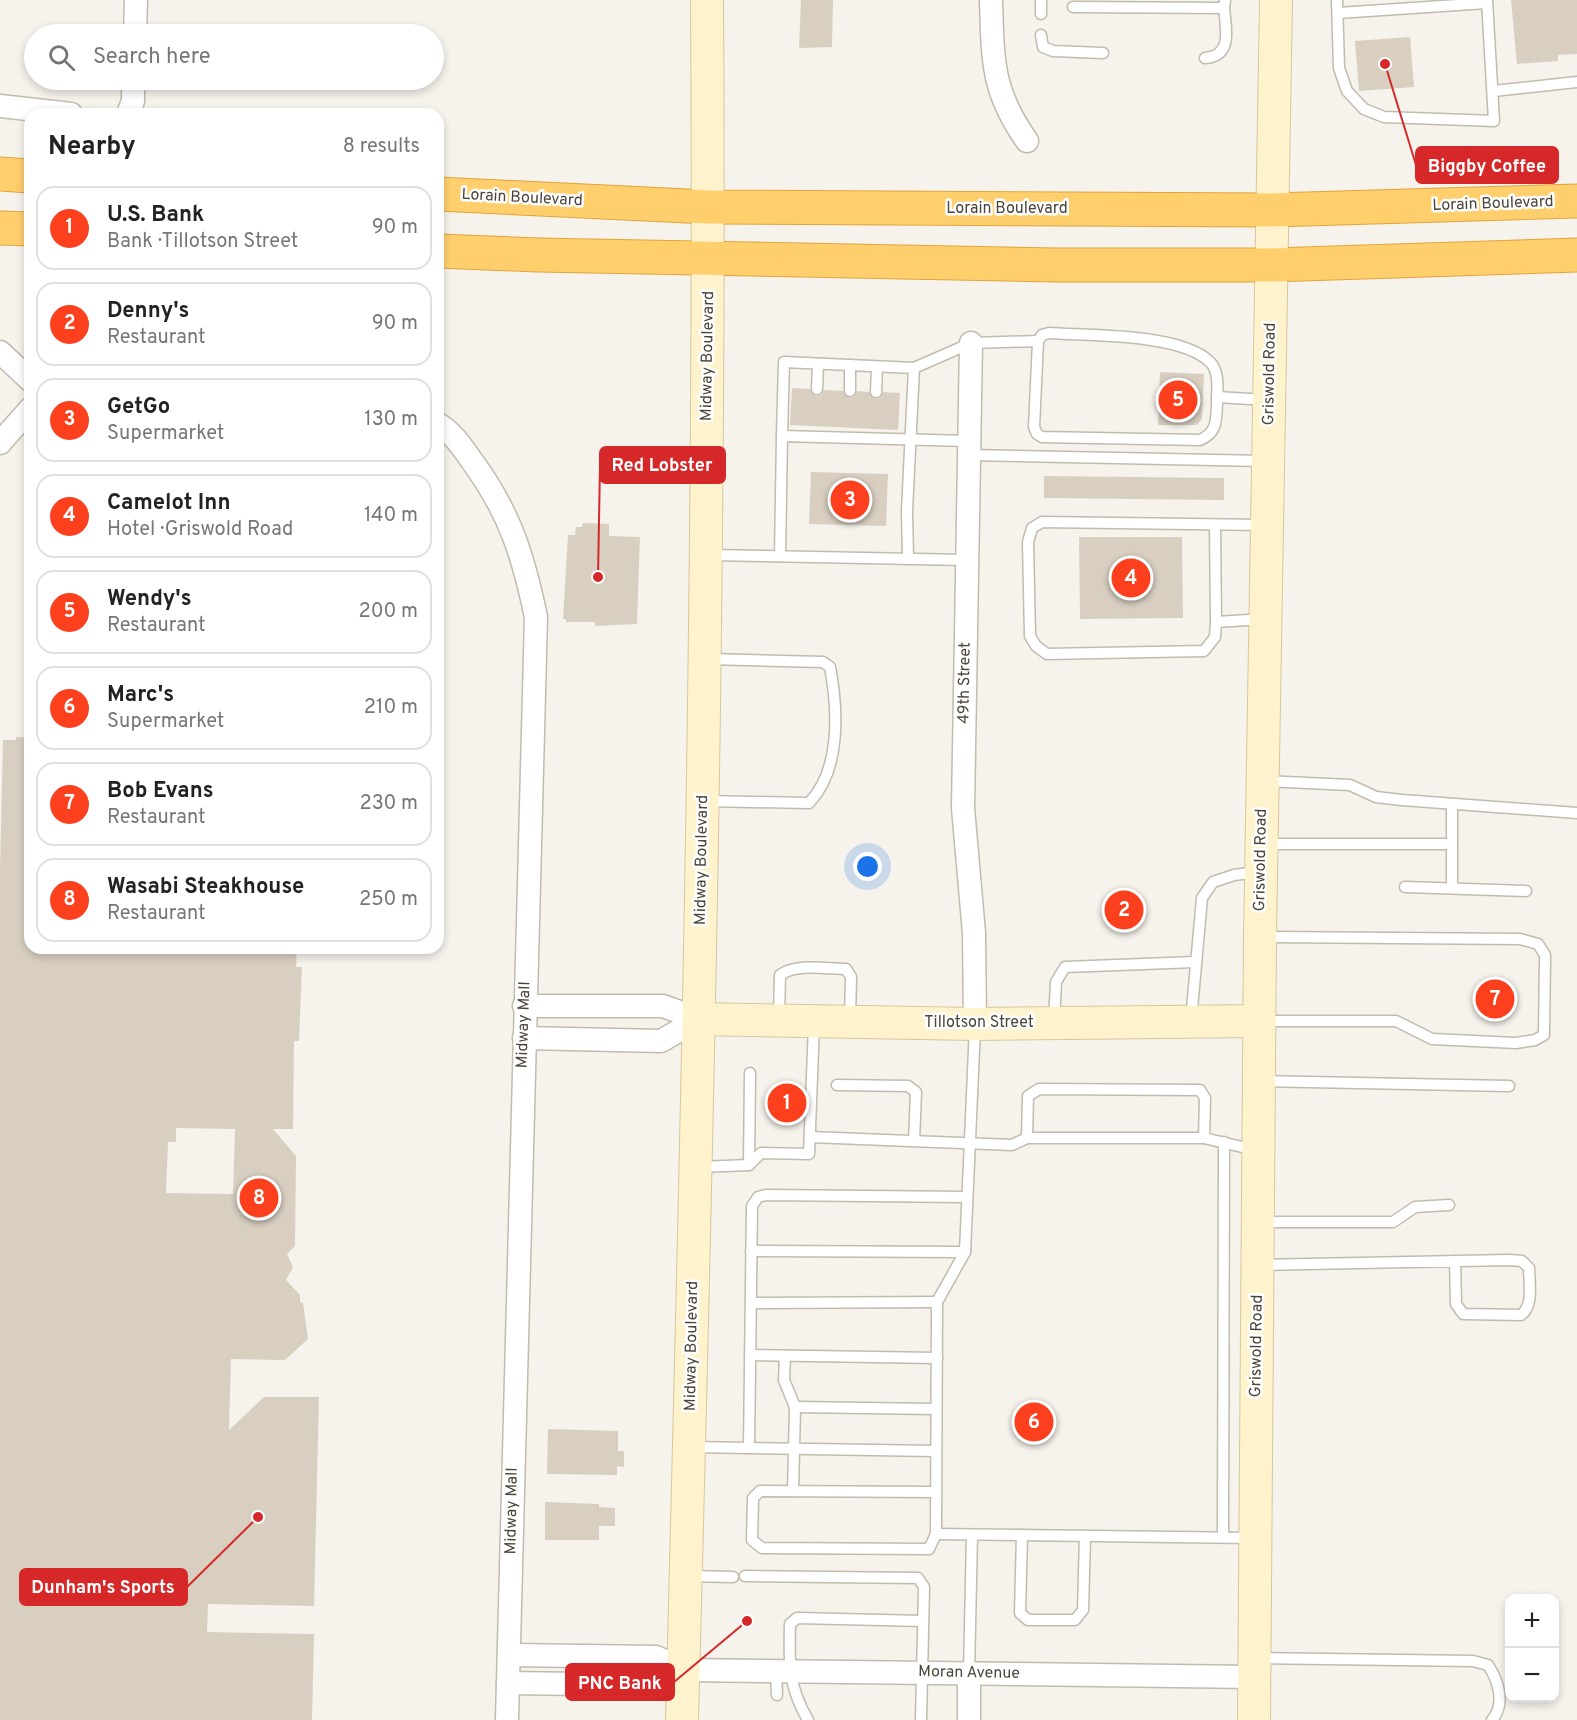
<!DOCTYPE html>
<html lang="en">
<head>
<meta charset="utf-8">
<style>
	body { margin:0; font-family:Overpass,sans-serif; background:#f6f6f6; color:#222 }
	.controls { position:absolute; right:18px; bottom:18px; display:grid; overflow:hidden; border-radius:12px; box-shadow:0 3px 9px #0003 }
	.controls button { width:54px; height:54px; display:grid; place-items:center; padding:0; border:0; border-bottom:2px solid #e0e0e0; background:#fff; color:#222; font:30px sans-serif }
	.you { position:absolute; left:868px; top:867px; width:21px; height:21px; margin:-15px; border:4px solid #fff; border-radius:50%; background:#1a73e8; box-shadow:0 0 0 9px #1a73e833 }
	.badge { display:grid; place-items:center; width:39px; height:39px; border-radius:50%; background:#fc3f1d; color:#fff; font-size:20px; font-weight:700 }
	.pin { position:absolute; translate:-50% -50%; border:3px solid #fff; box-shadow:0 2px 6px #0006 }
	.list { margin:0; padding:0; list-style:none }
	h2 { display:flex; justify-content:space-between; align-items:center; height:78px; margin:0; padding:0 24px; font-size:26px }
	h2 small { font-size:20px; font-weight:400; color:#767676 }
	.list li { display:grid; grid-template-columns:39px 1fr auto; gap:18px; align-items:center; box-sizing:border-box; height:84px; margin:0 12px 12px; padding:0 12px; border:2px solid #e0e0e0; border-radius:18px }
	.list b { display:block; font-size:22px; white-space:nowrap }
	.list p { margin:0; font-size:20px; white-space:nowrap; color:#767676 }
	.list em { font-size:20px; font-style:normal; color:#767676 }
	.icon { flex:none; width:33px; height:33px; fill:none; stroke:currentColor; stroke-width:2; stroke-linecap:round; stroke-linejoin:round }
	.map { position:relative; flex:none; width:1577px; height:1720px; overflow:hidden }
	.search { position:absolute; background:#fff; box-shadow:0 3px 9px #0003; left:24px; top:24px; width:420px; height:66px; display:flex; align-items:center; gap:15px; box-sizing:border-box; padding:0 21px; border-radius:33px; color:#767676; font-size:22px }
	.panel { position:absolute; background:#fff; box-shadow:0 3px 9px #0003; left:24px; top:108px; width:420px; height:846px; border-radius:18px }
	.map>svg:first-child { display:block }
</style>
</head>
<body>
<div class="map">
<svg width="1577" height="1720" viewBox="0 0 1577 1720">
	<rect width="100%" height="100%" fill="#f6f3ec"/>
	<g fill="#d8cfc1" fill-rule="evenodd">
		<path d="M801,0H833L832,47L799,48Z"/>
		<path d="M1511,0H1577V54L1558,55V61L1517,64Z"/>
		<path d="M1410,37L1414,87L1359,91L1355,41Z"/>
		<path d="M1160,372L1204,374L1202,419L1197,425H1158Z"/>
		<path d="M792,388L810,389L816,396L821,395L824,390L843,391L849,398L854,397L857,391L869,392L875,399L880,398L883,392L900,393L898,430L790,425Z"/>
		<path d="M811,472L888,474L886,526L809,524Z"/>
		<path d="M1044,476L1224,478V500L1044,498Z"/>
		<path d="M583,523L609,524V536L640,537L637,624L595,626V622H566V619H563L568,535H575L576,527H582Z"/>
		<path d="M1079,537H1182L1183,618L1080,619Z"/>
		<path d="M16,737L30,738V948H297L296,967H302L299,1041H294L293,1129H273L296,1156L295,1246L287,1254L293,1267L286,1280L300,1295V1302L303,1303L308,1339L285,1360L231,1359L229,1430L264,1397H319L314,1606L208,1604L207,1632L314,1634L312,1720H0V868L3,740H16ZM176,1128L235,1129L233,1194L166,1193L168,1142H176Z"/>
		<path d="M548,1429L618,1431V1451H624V1467L617,1466V1475L547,1474Z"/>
		<path d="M545,1502L599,1504V1507L615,1508V1526H599V1540H545Z"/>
	</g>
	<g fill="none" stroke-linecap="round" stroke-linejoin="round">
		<g stroke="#c2bbae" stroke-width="13">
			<g id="lane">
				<path d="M1337,0L1339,68L1347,91L1364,109L1384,117L1494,121L1487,0"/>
				<path d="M1073,7L1224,8L1225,0"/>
				<path d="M1338,13L1487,3"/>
				<path d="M1041,14V0"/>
				<path d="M1041,35L1043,47L1053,51L1103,53"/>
				<path d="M1205,58C1233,56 1226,29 1224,8"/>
				<path d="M1493,91L1577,82"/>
				<path d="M1049,333C1089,336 1181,333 1210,362C1220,372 1217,390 1217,402C1216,420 1218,432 1200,440L1042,437L1037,434L1034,427L1038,341L1042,335Z"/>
				<path d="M914,368L971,343L1038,341"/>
				<path d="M817,389L818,364"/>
				<path d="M850,391V365"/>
				<path d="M876,392L877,367"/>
				<path d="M1217,397L1266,400"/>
				<path d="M782,436L784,362L914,368L907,511L908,559"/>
				<path d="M968,455L1264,461"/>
				<path d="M1215,525L1216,622"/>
				<path d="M1264,525L1042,522L1032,528L1028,542L1030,636L1036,646L1047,654L1204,651L1215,637L1216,622L1264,619"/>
				<path d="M709,555L966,560"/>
				<path d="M780,556L782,436L968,441"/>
				<path d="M1266,781L1350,785L1376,797L1402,800L1577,813"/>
				<path d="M704,801L809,803C841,770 838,710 830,667L823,662L708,659"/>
				<path d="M1263,844H1452"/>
				<path d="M1405,887L1526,891"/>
				<path d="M1452,888V804"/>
				<path d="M779,1018L780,975C797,963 826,969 846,969L851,977L850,1018"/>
				<path d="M1054,1020L1056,982L1065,967L1195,962"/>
				<path d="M1191,1020L1202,898L1213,882L1234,875L1258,872"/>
				<path d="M1263,1021H1396L1432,1039L1516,1043L1535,1040L1544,1035L1545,955L1538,944L1520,939L1263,937"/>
				<path d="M1263,1081L1509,1086"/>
				<path d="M837,1085L908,1086L916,1092L914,1141"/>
				<path d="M810,1137L1012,1145L1027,1138H1204L1255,1150"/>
				<path d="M1027,1138L1028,1096L1039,1089L1200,1090L1205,1098L1204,1138"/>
				<path d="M749,1165L750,1073"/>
				<path d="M699,1167L749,1165L761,1153L809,1154L814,1025"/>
				<path d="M1261,1222H1393L1415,1207L1449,1205"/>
				<path d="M751,1251L965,1252"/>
				<path d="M1261,1265L1509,1260L1522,1261L1529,1268C1529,1282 1534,1306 1521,1315L1463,1314L1456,1304L1455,1261"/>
				<path d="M751,1303L937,1302"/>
				<path d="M750,1355L937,1358"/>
				<path d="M785,1356L784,1380L795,1407L793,1491"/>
				<path d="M795,1407L936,1409"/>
				<path d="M691,1447L936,1451"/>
				<path d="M749,1448L752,1206L758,1197L766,1195L966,1197"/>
				<path d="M936,1492L760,1491L753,1498L752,1540L762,1548L929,1549L936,1534L937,1302L965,1252L975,1027"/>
				<path d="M936,1534L1252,1538"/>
				<path d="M1022,1535L1020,1613L1028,1620H1075L1083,1610L1085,1536"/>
				<path d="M1223,1537L1224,1142"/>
				<path d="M688,1576L733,1577"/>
				<path d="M745,1576L918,1578L924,1587L921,1720"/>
				<path d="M1257,1658L1473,1661L1488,1665C1498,1680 1506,1704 1492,1720"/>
				<path d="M776,1671L777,1695"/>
				<path d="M969,1673L972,1535"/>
				<path d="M808,1720C788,1686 789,1663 790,1624L797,1618L923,1621"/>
			</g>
		</g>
		<g stroke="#c2bbae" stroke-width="25">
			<g id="street">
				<path d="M991,0C993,60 991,90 1027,141"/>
				<path d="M135,34L136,0"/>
				<path d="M0,106L71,114"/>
				<path d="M128,114L133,101V80"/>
				<path d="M971,343L963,808L974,933L975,1024"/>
				<path d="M0,352L30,380"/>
				<path d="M438,424C453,433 462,447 472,461C510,513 523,555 536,617L507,1720"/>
				<path d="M0,443L30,409"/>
				<path d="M524,1006H663L699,1019"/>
				<path d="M524,1038L661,1041L699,1019"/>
				<path d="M509,1655L656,1657L683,1670L1254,1677"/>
				<path d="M508,1683L655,1685L683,1670"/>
				<path d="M969,1720V1673"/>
			</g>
		</g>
		<g stroke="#d6c79b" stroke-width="34">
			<g id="secondary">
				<path d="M699,1019L975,1024L1260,1021"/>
				<path d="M682,1720C697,1147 711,574 707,0"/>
				<path d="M1254,1720L1260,937L1276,0"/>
			</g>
		</g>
		<g stroke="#e0a43c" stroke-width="35">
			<g id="highway">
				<path d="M0,174L30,176"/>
				<path d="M438,194L708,207L1272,210L1577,201"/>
				<path d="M0,228L30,229"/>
				<path d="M438,251L538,255L1056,265H1272L1577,255"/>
			</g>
		</g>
		<use href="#lane" stroke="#fff" stroke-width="10"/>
		<use href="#street" stroke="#fff" stroke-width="22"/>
		<use href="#secondary" stroke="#fff3cd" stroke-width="32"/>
		<use href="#highway" stroke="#ffcf6e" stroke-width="33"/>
	</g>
	<g text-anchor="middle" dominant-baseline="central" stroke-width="5" stroke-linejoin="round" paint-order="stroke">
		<g font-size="16" fill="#4b4439" stroke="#fff">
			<text transform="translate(522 198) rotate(3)">Lorain Boulevard</text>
			<text transform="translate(1493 204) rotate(-2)">Lorain Boulevard</text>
			<text x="1007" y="209">Lorain Boulevard</text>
			<text transform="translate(708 356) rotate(-89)">Midway Boulevard</text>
			<text transform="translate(1270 374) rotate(-89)">Griswold Road</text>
			<text transform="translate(965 683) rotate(-89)">49th Street</text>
			<text transform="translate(702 860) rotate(-89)">Midway Boulevard</text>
			<text transform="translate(1261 860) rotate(-89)">Griswold Road</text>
			<text x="979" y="1023">Tillotson Street</text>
			<text transform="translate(524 1025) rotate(-88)">Midway Mall</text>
			<text transform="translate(692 1346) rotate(-89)">Midway Boulevard</text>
			<text transform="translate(1257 1346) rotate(-89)">Griswold Road</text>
			<text transform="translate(512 1511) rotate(-89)">Midway Mall</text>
			<text transform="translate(969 1673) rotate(1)">Moran Avenue</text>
		</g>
	</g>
	<path fill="none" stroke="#d62828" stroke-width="2" d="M1385 64L1416 165M598 577L600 465M258 1517L187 1587M747 1621L674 1682"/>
	<g fill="#d62828" stroke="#fff" stroke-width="2">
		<circle cx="1385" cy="64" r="6"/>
		<circle cx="598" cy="577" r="6"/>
		<circle cx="258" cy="1517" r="6"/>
		<circle cx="747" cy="1621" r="6"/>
	</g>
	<g fill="#d62828" stroke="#d62828" stroke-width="2">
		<rect x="1416" y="147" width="142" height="36" rx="6"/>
		<rect x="600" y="447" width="125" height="36" rx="6"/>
		<rect x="20" y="1569" width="167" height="36" rx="6"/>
		<rect x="566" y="1664" width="108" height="36" rx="6"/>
	</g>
	<g font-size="18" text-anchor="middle" font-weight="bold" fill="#fff">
		<text x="1487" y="172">Biggby Coffee</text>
		<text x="662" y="471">Red Lobster</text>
		<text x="103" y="1593">Dunham's Sports</text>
		<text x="620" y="1689">PNC Bank</text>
	</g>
</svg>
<div class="controls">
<button>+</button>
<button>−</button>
</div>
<div class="you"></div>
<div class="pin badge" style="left:787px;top:1103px">1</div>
<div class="pin badge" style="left:1124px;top:910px">2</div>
<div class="pin badge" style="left:850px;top:500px">3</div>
<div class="pin badge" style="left:1131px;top:578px">4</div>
<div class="pin badge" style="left:1178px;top:400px">5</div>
<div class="pin badge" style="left:1034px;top:1422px">6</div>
<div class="pin badge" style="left:1495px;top:999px">7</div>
<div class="pin badge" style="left:259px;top:1198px">8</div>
<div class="search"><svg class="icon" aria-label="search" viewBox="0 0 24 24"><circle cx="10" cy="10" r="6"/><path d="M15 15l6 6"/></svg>Search here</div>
<section class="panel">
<h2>Nearby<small>8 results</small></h2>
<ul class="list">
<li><span class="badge">1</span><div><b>U.S. Bank</b><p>Bank · Tillotson Street</p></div><em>90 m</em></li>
<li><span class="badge">2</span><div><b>Denny's</b><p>Restaurant</p></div><em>90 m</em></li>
<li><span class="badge">3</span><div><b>GetGo</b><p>Supermarket</p></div><em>130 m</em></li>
<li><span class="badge">4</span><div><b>Camelot Inn</b><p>Hotel · Griswold Road</p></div><em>140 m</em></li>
<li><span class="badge">5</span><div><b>Wendy's</b><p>Restaurant</p></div><em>200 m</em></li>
<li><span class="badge">6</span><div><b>Marc's</b><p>Supermarket</p></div><em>210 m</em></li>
<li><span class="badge">7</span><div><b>Bob Evans</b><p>Restaurant</p></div><em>230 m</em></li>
<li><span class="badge">8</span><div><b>Wasabi Steakhouse</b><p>Restaurant</p></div><em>250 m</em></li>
</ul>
</section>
</div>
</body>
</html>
